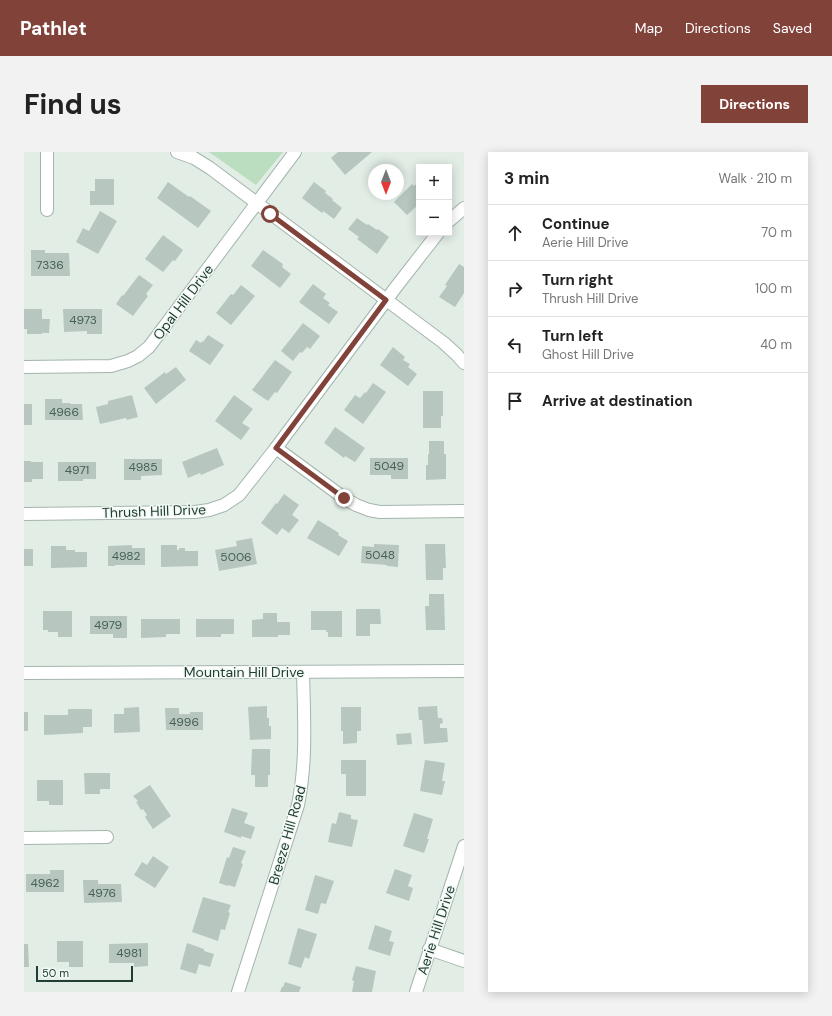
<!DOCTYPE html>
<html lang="en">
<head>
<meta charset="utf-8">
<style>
	body { margin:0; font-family:"DM Sans",sans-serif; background:#f2f2f2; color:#222 }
	.controls { position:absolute; right:12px; top:12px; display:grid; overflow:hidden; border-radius:0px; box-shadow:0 2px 10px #0003 }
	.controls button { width:36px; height:36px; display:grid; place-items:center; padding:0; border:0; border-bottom:1px solid #e0e0e0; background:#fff; color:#222; font:20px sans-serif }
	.compass { position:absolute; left:344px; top:12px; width:36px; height:36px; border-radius:50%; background:#fff; box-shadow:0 2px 10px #0003; rotate:180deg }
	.scale { position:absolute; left:12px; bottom:10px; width:97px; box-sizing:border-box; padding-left:4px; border:2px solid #213e33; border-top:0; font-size:11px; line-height:14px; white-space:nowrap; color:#213e33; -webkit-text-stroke:3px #f2f9f5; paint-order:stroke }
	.stop { position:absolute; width:12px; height:12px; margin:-9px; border:3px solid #81423a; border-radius:50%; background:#fff }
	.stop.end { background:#81423a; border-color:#fff; box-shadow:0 1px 4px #0008 }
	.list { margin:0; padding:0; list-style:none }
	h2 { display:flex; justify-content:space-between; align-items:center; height:52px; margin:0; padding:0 16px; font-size:17px }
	h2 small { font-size:13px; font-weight:400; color:#767676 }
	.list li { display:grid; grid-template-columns:26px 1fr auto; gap:12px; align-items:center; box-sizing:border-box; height:56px; padding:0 16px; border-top:1px solid #e0e0e0 }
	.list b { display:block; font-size:15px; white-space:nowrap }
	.list p { margin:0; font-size:13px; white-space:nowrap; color:#767676 }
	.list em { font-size:13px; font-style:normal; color:#767676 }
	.icon { flex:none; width:22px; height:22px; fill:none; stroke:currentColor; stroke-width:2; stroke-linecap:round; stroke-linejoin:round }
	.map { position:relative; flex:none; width:440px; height:840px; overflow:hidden; border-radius:0px }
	header { display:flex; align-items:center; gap:24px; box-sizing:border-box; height:56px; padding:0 20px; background:#81423a; color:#fff }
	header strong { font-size:19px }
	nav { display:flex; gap:22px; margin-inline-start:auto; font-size:14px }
	.intro { display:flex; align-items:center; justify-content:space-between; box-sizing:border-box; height:96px; padding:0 24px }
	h1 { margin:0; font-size:28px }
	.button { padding:10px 18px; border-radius:0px; background:#81423a; color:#fff; font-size:14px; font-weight:700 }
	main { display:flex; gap:24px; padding:0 24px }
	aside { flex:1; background:#fff; border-radius:0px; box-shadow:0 2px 10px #0003 }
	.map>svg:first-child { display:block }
</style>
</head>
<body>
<header>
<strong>Pathlet</strong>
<nav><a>Map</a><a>Directions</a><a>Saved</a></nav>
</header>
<div class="intro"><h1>Find us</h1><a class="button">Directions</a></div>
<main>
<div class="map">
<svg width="440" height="840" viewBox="0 0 440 840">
	<rect width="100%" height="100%" fill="#e2ede6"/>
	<path fill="#badebf" d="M185,0H259L232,33Z"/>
	<g fill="#b7c7bf">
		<path d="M314,0H348L321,23L307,6Z"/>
		<path d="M71,27H90V53H66V39H71Z"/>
		<path d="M395,29V52L383,63L370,50L388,32L390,34Z"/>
		<path d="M144,30L165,45L166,44L187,59L174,76L133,46Z"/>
		<path d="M290,30L302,39L301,41L309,47L308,48L318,56L310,67L299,59L298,61L278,46Z"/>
		<path d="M76,59L93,69L74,102L52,90L59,76L65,79Z"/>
		<path d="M333,66L343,73L344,72L353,78L354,77L365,85L353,102L333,87L335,85L324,77Z"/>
		<path d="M139,83L159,98L151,109L149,108L139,120L121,107Z"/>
		<path d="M7,98H21V101H45L46,124H7Z"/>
		<path d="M239,98L259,112L258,115L267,122L256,136L227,114Z"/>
		<path d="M435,112L440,115V141L431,155L415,145L423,134L421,133Z"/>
		<path d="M115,123L129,133L122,142L124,144L109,164L92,152L98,143L99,144Z"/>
		<path d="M289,132L302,142L299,146L306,151L304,153L314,160L305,172L275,150Z"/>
		<path d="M217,133L231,144L207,173L192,161L207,142L209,143Z"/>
		<path d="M0,157H18V167H26L25,181H18V182H3V177H0Z"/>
		<path d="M39,157H78V182H63V179L40,180Z"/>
		<path d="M279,171L296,184L286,197L283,195L278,201L276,200L269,209L257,199Z"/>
		<path d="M184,183L200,193L186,213L165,199L172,188L177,191L178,189L179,190Z"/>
		<path d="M369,195L381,205L379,208L386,212L384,215L393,222L384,234L356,213Z"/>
		<path d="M251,208L268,220L253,241L251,240L244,249L228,238Z"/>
		<path d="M152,215L162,228L132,252L120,236L141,220L142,222Z"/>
		<path d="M349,231L362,240L339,272L320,258L331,243L336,246L341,240L342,241Z"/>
		<path d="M399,239H419V264H417V276H399Z"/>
		<path d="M108,243L114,265L103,268L102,266L76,272L72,255L84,252V249Z"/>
		<path d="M210,243L229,257L218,271L226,276L217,288L191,269Z"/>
		<path d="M21,247H38V251H46L47,252H58L59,268H21Z"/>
		<rect x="0" y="252" width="8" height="21"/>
		<path d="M311,275L341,296L331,310L321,304L320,306L300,291Z"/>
		<path d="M405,289H420V302H422V327L402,328V313H404V302H405Z"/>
		<path d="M193,296L200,313L177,323L176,321L164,326L158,310Z"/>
		<path d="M346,306H384V327H367V323H346Z"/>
		<path d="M100,307H138V323L117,324V328H100Z"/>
		<path d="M0,309H7V310H19V327H8V330H0Z"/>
		<path d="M34,310H72V327H59V329H34Z"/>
		<path d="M260,342L275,353L268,363L275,368L265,381L258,376L253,383L237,371L252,351L253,352Z"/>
		<path d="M294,368L315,381L314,383L324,389L315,404L283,386Z"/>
		<path d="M228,386L233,412L195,419L191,398L213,394L212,389Z"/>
		<path d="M350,392L375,393L374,415L363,414V413L337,411L338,394L350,395Z"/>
		<path d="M401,392H421L422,416H419V428H402Z"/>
		<path d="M108,393V396H121V413H91V414H84V394Z"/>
		<path d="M137,393H153V398H155V396H161V399H174V414L137,415Z"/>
		<path d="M27,394H42V398H51V400H63V415L27,416Z"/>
		<rect x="0" y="397" width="9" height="17"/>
		<path d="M405,442H420L421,478H402L401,454H405Z"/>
		<path d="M332,457H356L357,472H346V484H332Z"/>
		<path d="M19,459H48V485H34V480H24V478H19Z"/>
		<path d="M287,459H318V485H304V480H302V478H287Z"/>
		<path d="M239,461H253V470H266V483H254V485H228V468L239,467Z"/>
		<path d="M66,464H103V486H89V482H66Z"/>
		<path d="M117,467H156V482H142V485L117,486Z"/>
		<path d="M172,467H210V482H197V485H172Z"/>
		<path d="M243,554V566H245V574H247V587L226,588L224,555Z"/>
		<path d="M413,554L414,566H418L419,571L416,572V576H423L424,590L400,592L398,568H395L394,555Z"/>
		<path d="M115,555L116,580L90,581V562H100V556Z"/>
		<path d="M317,555H337V579H333V591L319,592V579H317Z"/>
		<path d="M141,556H155V562H166V560H179V578H142Z"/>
		<path d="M44,557H68V575H59V581L20,583V563H44Z"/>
		<rect x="0" y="560" width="4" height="19"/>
		<path d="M387,581L388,592L373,593L372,582Z"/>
		<path d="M228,597H246V623H244V635H231V623H227Z"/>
		<path d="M317,608H342V644H322V622H317Z"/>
		<path d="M401,608L421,611L418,629H421L418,643L396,639Z"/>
		<path d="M60,621H86V637H76V642H61Z"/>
		<path d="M13,628H39V653H25V649H13Z"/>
		<path d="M126,633L147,664L129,677L121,665L123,663L119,657L117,658L112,650L114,649L109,644Z"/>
		<path d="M208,656L224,661L220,671L231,675L227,687L217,684V686L200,680Z"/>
		<path d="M315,660L327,663V667L334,668L328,695L304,690L308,671L312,672Z"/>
		<path d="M390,661L409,667L403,687H405L400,701L379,694Z"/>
		<path d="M209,695L222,699L217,711L219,712L211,735L204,733V734L195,731L203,705L205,706Z"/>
		<path d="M129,704L145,715L131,736L110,723L118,710L123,713Z"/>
		<path d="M371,717L388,723L384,734L389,736L385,749L362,741Z"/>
		<path d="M26,718H40V740H2V722H26Z"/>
		<path d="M291,723L310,729L302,752L297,751L294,762L281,758Z"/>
		<path d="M59,728H74V732H97L98,750L60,751Z"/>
		<path d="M179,745L207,753L204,760L206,761L201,778L197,777L194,789L168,780Z"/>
		<path d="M351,773L368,779L365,789L370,790L366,804L344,797Z"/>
		<path d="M274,776L293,782L285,807L281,805L277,816L264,812Z"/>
		<path d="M33,789H59V815H45V810H33Z"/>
		<path d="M124,791V814L110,815V811H85V792Z"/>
		<path d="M163,791L180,797V799L190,802L186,815L175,812L172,822L156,817Z"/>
		<path d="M0,792H4L5,815H0Z"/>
		<path d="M332,814L352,819L348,840H328L330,829L328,828Z"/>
		<path d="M261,830L277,835L275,840H256L258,835H259Z"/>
	</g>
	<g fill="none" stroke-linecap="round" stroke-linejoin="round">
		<g stroke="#a4b5ad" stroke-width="14">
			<g id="minor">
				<path d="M23,0V58"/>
				<path d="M153,0L170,6L186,16L420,191L433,203L440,211"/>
				<path d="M425,69L440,56"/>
				<path d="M0,215L87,214L104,209L114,204L125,195L271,0"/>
				<path d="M252,296L320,346L332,353L345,358L356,360L440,359"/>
				<path d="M0,362L171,360L185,358L200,353L215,343L252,296L372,135L414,81"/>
				<path d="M0,521L440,519"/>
				<path d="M0,686L83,685"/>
				<path d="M405,797L440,809"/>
				<path d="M214,840L274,653C283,609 280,564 279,520"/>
				<path d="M392,840L440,694"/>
			</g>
		</g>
		<use href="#minor" stroke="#fff" stroke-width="12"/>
	</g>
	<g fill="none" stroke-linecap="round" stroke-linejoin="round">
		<path stroke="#81423a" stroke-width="5" d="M246,62L362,148L252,296L320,346"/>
	</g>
	<g text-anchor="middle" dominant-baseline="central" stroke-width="3" stroke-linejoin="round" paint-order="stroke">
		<g font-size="12" fill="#466056">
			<text x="26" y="113">7336</text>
			<text x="59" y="168">4973</text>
			<text x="40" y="260">4966</text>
			<text x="365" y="314">5049</text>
			<text x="119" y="315">4985</text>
			<text x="53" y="318">4971</text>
			<text x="356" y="403">5048</text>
			<text x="102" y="404">4982</text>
			<text x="212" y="405">5006</text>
			<text x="84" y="473">4979</text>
			<text x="160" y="570">4996</text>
			<text x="21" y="731">4962</text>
			<text x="78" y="741">4976</text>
			<text x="105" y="801">4981</text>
		</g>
		<g font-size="14" fill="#213e33" stroke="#f2f9f5">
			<text transform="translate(159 150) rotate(-53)">Opal Hill Drive</text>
			<text transform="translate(130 359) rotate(-2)">Thrush Hill Drive</text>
			<text x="220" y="520">Mountain Hill Drive</text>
			<text transform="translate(263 683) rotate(-74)">Breeze Hill Road</text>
			<text transform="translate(412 778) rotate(-72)">Aerie Hill Drive</text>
		</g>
	</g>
</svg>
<div class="controls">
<button>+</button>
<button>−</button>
</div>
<svg class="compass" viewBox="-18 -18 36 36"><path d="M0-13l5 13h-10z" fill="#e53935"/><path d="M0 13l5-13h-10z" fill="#767676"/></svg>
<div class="scale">50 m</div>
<div class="stop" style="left:246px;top:62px"></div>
<div class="stop end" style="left:320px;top:346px"></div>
</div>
<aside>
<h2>3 min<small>Walk · 210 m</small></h2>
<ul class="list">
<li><svg class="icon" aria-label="ahead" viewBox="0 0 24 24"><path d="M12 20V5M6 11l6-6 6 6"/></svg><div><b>Continue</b><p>Aerie Hill Drive</p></div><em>70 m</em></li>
<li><svg class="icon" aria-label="right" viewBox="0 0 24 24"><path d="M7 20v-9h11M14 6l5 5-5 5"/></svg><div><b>Turn right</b><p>Thrush Hill Drive</p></div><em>100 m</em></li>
<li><svg class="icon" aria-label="left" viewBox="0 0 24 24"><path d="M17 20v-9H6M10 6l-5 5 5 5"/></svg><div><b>Turn left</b><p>Ghost Hill Drive</p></div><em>40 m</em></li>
<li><svg class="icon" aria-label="arrive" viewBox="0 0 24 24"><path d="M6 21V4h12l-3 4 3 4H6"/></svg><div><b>Arrive at destination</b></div></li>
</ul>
</aside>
</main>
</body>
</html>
